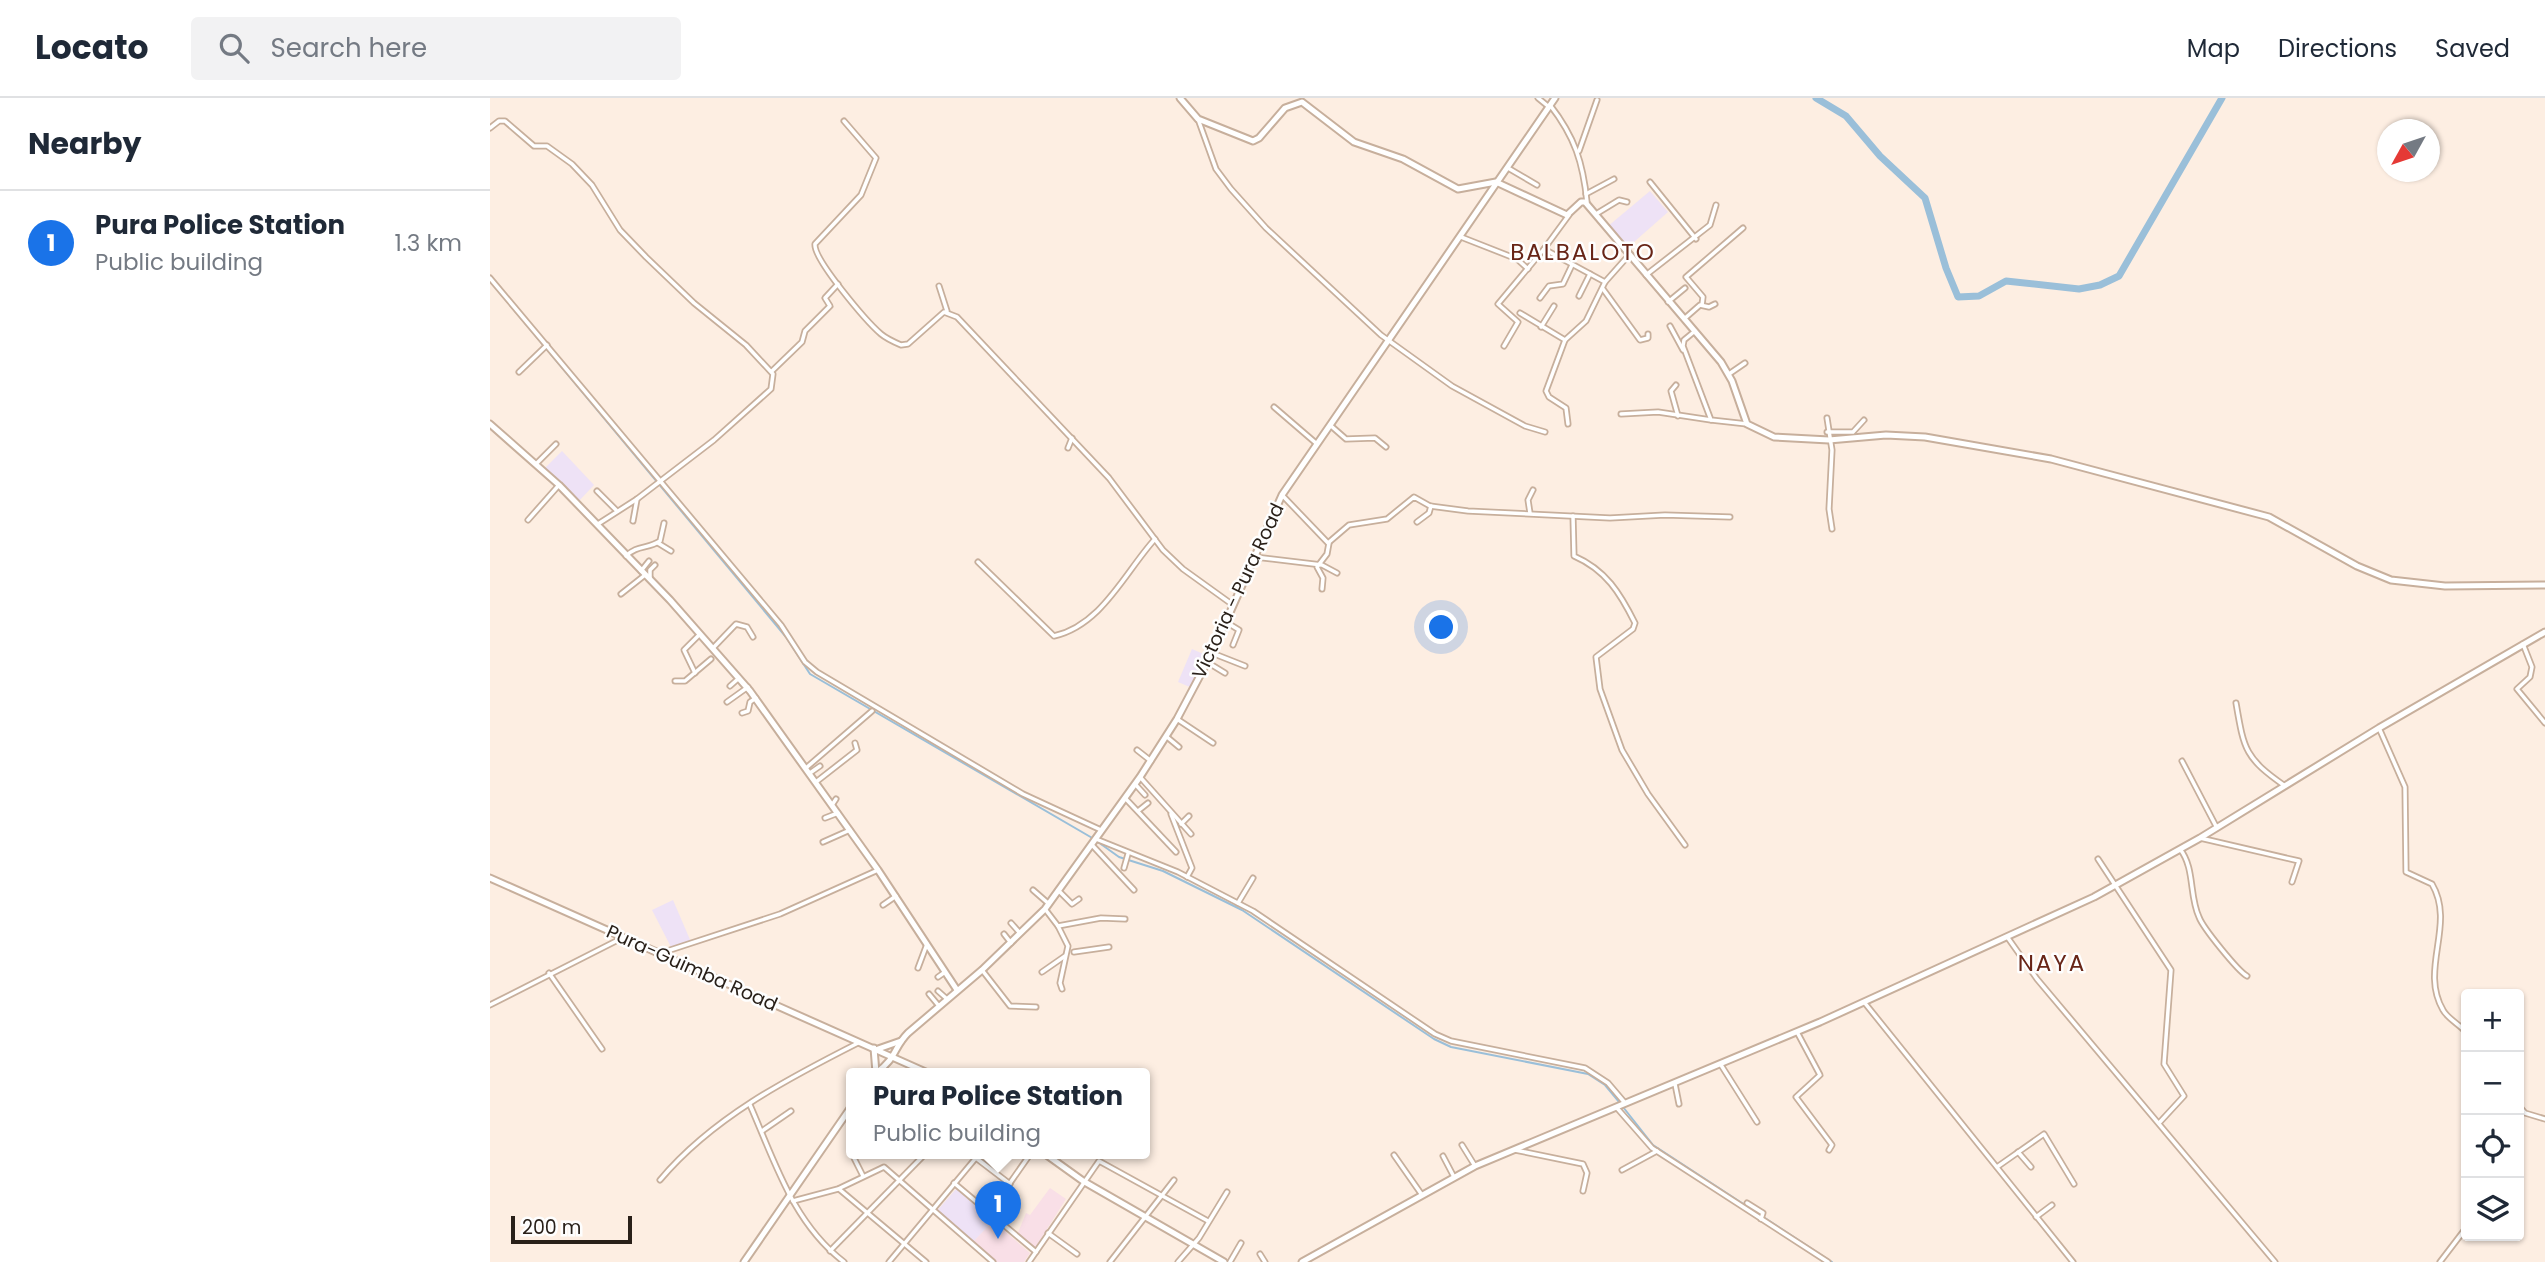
<!DOCTYPE html>
<html lang="en">
<head>
<meta charset="utf-8">
<style>
	body { margin:0; font-family:Poppins,sans-serif; background:#f2f2f3; color:#1f2937 }
	.controls { position:absolute; right:21px; bottom:21px; display:grid; overflow:hidden; border-radius:7px; box-shadow:0 2px 5px #0004 }
	.controls button { width:63px; height:63px; display:grid; place-items:center; padding:0; border:0; border-bottom:2px solid #e0e1e3; background:#fff; color:#1f2937; font:35px sans-serif }
	.compass { position:absolute; left:1887px; top:21px; width:63px; height:63px; border-radius:50%; background:#fff; box-shadow:0 2px 5px #0004; rotate:230deg }
	.scale { position:absolute; left:21px; bottom:18px; width:121px; box-sizing:border-box; padding-left:7px; border:4px solid #292019; border-top:0; font-size:19px; line-height:24px; white-space:nowrap; color:#292019; -webkit-text-stroke:5px #fefefe; paint-order:stroke }
	.you { position:absolute; left:952px; top:530px; width:24px; height:24px; margin:-18px; border:5px solid #fff; border-radius:50%; background:#1a73e8; box-shadow:0 0 0 10px #1a73e833 }
	.badge { display:grid; place-items:center; width:46px; height:46px; border-radius:50%; background:#1a73e8; color:#fff; font-size:23px; font-weight:700 }
	.pin { position:absolute; translate:-50% -58px; filter:drop-shadow(0 2px 4px #0008) }
	.pin::after { content:''; position:absolute; top:37px; width:24px; height:21px; background:inherit; clip-path:polygon(0 0,100% 0,50% 100%) }
	.popup { position:absolute; left:356px; top:970px; width:304px; height:91px; box-sizing:border-box; display:grid; place-content:center; border-radius:7px; background:#fff; filter:drop-shadow(0 2px 5px #0005); font-size:23px; white-space:nowrap; color:#747a83 }
	.popup b { font-size:26px; color:#1f2937 }
	.popup::after { content:''; position:absolute; left:50%; top:100%; margin-left:-14px; border:14px solid transparent; border-top-color:#fff }
	.list { margin:0; padding:0; list-style:none }
	h2 { display:flex; justify-content:space-between; align-items:center; height:91px; margin:0; padding:0 28px; font-size:30px }
	h2 small { font-size:23px; font-weight:400; color:#747a83 }
	.list li { display:grid; grid-template-columns:46px 1fr auto; gap:21px; align-items:center; box-sizing:border-box; height:105px; padding:0 28px; border-top:2px solid #e0e1e3 }
	.list b { display:block; font-size:26px; white-space:nowrap }
	.list p { margin:0; font-size:23px; white-space:nowrap; color:#747a83 }
	.list em { font-size:23px; font-style:normal; color:#747a83 }
	.icon { flex:none; width:38px; height:38px; fill:none; stroke:currentColor; stroke-width:2; stroke-linecap:round; stroke-linejoin:round }
	.map { position:relative; flex:none; width:2055px; height:1164px; overflow:hidden }
	header { display:flex; align-items:center; gap:42px; box-sizing:border-box; height:98px; padding:0 35px; background:#fff; border-bottom:2px solid #e0e1e3 }
	header strong { font-size:33px }
	nav { display:flex; gap:38px; margin-inline-start:auto; font-size:24px }
	.search { width:490px; height:63px; background:#f2f2f3; display:flex; align-items:center; gap:18px; box-sizing:border-box; padding:0 24px; border-radius:7px; color:#747a83; font-size:26px }
	main { display:flex }
	aside { flex:1; background:#fff }
	.map>svg:first-child { display:block }
</style>
</head>
<body>
<header>
<strong>Locato</strong>
<div class="search"><svg class="icon" aria-label="search" viewBox="0 0 24 24"><circle cx="10" cy="10" r="6"/><path d="M15 15l6 6"/></svg>Search here</div>
<nav><a>Map</a><a>Directions</a><a>Saved</a></nav>
</header>
<main>
<aside>
<h2>Nearby<small></small></h2>
<ul class="list">
<li><span class="badge">1</span><div><b>Pura Police Station</b><p>Public building</p></div><em>1.3 km</em></li>
</ul>
</aside>
<div class="map">
<svg width="2055" height="1164" viewBox="0 0 2055 1164">
	<rect width="100%" height="100%" fill="#fdeee2"/>
	<g fill="#f9dfe7">
		<path d="M560,1090L576,1101L545,1150L527,1137L536,1115L540,1117Z"/>
		<path d="M503,1123L540,1155L534,1164H506L482,1145Z"/>
	</g>
	<g fill="#eee2f6">
		<path d="M1160,93L1178,114L1136,151L1117,129Z"/>
		<path d="M72,353L104,387L87,405L54,371Z"/>
		<path d="M702,551L718,558L702,590L688,584Z"/>
		<path d="M183,802L201,844L182,851L162,812Z"/>
		<path d="M466,1091L503,1123L482,1145L446,1114Z"/>
	</g>
	<g fill="none" stroke-linecap="round" stroke-linejoin="round">
		<g stroke="#9abfd9" stroke-width="2">
			<path d="M0,183L296,539L320,576L604,741"/>
			<path d="M608,744L629,759L673,773L752,812L944,941L961,949L1098,976L1115,987L1130,1005"/>
			<path d="M1133,1009L1163,1047L1342,1164"/>
		</g>
		<path stroke="#9abfd9" stroke-width="7" d="M1326,0L1356,18L1390,58L1435,100L1456,170L1468,199L1489,198L1516,183L1589,191L1610,187L1629,178L1732,0"/>
		<g stroke="#c7af9c" stroke-width="7">
			<g id="street">
				<path d="M1048,0L1059,9"/>
				<path d="M1060,7C1085,39 1093,65 1097,104"/>
				<path d="M708,21L726,71L741,91L776,130L891,237L962,288L1035,328L1055,334"/>
				<path d="M354,23L386,60L371,97L325,146C323,161 377,224 391,236C397,241 404,244 411,247L418,246L454,214L467,219L619,380L673,452L693,471L743,507"/>
				<path d="M0,30L9,23H15L44,48H57L82,66L102,87L130,132L156,159L204,205L256,247L283,276L281,291L224,342L147,401L108,426"/>
				<path d="M1089,53L1107,2"/>
				<path d="M1018,70L1047,87"/>
				<path d="M1160,84L1206,141"/>
				<path d="M1096,96L1124,81"/>
				<path d="M1106,116L1129,102L1137,104"/>
				<path d="M1079,117L1054,151L1115,184L1139,157"/>
				<path d="M971,139L1027,161L1038,171"/>
				<path d="M1156,177L1220,127L1226,107"/>
				<path d="M0,180L291,527L315,564L327,574L533,696L611,732"/>
				<path d="M449,188L457,213"/>
				<path d="M1113,191L1150,242L1158,240V236"/>
				<path d="M1089,198L1100,176"/>
				<path d="M1050,200L1059,188L1073,186L1082,167"/>
				<path d="M1178,204L1195,190"/>
				<path d="M1212,207L1213,199L1196,179L1253,130"/>
				<path d="M1030,215L1075,242"/>
				<path d="M1194,221L1210,207L1219,209L1225,206"/>
				<path d="M1180,228L1193,252"/>
				<path d="M1051,229L1064,208"/>
				<path d="M1205,233L1194,242L1193,248L1221,322L1257,326"/>
				<path d="M1014,248L1028,224L1008,206L1054,151"/>
				<path d="M282,273L312,244L315,233L340,208L335,200L348,186"/>
				<path d="M29,274L57,247"/>
				<path d="M1239,276L1255,265"/>
				<path d="M1186,287L1181,293L1188,318"/>
				<path d="M784,309L827,346"/>
				<path d="M1131,316L1168,314L1221,322"/>
				<path d="M1337,320L1342,352L1339,411L1342,431"/>
				<path d="M1078,326L1076,310L1059,299L1056,293L1075,242L1096,223L1115,184"/>
				<path d="M840,327L856,341L885,340L896,349"/>
				<path d="M1337,334H1363L1374,322"/>
				<path d="M578,350L582,340"/>
				<path d="M46,366L66,346"/>
				<path d="M107,393L126,412"/>
				<path d="M792,397L838,445L859,427L897,421L924,399L940,408L978,413L1120,420L1175,417L1240,419"/>
				<path d="M1040,415L1038,402L1043,392"/>
				<path d="M1083,418L1084,458C1116,472 1130,495 1145,525L1143,531L1106,559L1110,591L1132,652L1158,696L1195,747"/>
				<path d="M38,422L69,387"/>
				<path d="M143,423L147,401"/>
				<path d="M927,424L939,415L941,408"/>
				<path d="M168,445L181,453"/>
				<path d="M136,458C147,447 158,451 170,443L174,425"/>
				<path d="M765,459L832,467L847,475"/>
				<path d="M488,464L564,538C612,527 635,474 665,441"/>
				<path d="M151,473L159,463"/>
				<path d="M160,480V472L165,467"/>
				<path d="M832,491L833,480L827,469L837,456L839,445"/>
				<path d="M131,496L155,477"/>
				<path d="M736,524L749,532L743,547"/>
				<path d="M2033,546L2042,569L2040,579L2027,591L2055,625"/>
				<path d="M223,550L246,526L257,529L263,539"/>
				<path d="M722,555L755,568"/>
				<path d="M717,564L735,575"/>
				<path d="M205,575L194,552L210,536"/>
				<path d="M185,583H195L221,561"/>
				<path d="M240,588L249,580"/>
				<path d="M237,604L258,589"/>
				<path d="M1746,605C1754,652 1755,660 1795,688"/>
				<path d="M252,615L258,613L260,604L266,600"/>
				<path d="M687,621L723,645"/>
				<path d="M1889,630L1915,689L1916,774L1942,786C1966,827 1929,871 1953,912C1957,920 1970,927 1976,934"/>
				<path d="M677,639L689,649"/>
				<path d="M647,652L661,663"/>
				<path d="M1692,663L1727,730"/>
				<path d="M316,670L382,613"/>
				<path d="M320,675L330,668"/>
				<path d="M650,679L701,736"/>
				<path d="M326,684L367,652L365,645"/>
				<path d="M645,686L655,697"/>
				<path d="M635,700L686,754"/>
				<path d="M342,707L346,701"/>
				<path d="M648,713L658,705"/>
				<path d="M681,716L702,770L697,779"/>
				<path d="M335,720L348,715"/>
				<path d="M691,726L699,718"/>
				<path d="M1710,740L1809,763L1802,784"/>
				<path d="M606,741L688,774L763,813L945,936L961,943L1095,970L1118,985L1135,1005"/>
				<path d="M333,744L360,732"/>
				<path d="M602,747L644,792"/>
				<path d="M1690,751C1705,770 1699,798 1709,819C1713,830 1748,873 1757,878"/>
				<path d="M1608,761L1681,872L1674,966L1694,998L1670,1024"/>
				<path d="M634,770L638,756"/>
				<path d="M543,792L559,806"/>
				<path d="M568,792L582,806L589,801"/>
				<path d="M748,805L763,780"/>
				<path d="M393,807L406,798"/>
				<path d="M555,811L568,828L611,820L635,821"/>
				<path d="M521,825L529,834"/>
				<path d="M568,828L578,848L570,885L572,891"/>
				<path d="M514,836L521,845"/>
				<path d="M1518,840L1547,881L1785,1164"/>
				<path d="M584,854L619,849"/>
				<path d="M171,855L290,816L388,772"/>
				<path d="M428,870L437,846"/>
				<path d="M492,872L520,908L546,909"/>
				<path d="M552,874L575,858"/>
				<path d="M59,875L112,951"/>
				<path d="M448,879L455,874"/>
				<path d="M448,893L457,901"/>
				<path d="M439,896L449,908"/>
				<path d="M1374,904L1583,1164"/>
				<path d="M0,907L132,840"/>
				<path d="M1307,934L1330,977L1306,999L1342,1047L1339,1052"/>
				<path d="M1231,967L1267,1024"/>
				<path d="M1185,986L1189,1006"/>
				<path d="M2029,986V993"/>
				<path d="M260,1007C285,1064 303,1125 354,1164"/>
				<path d="M2029,1008L2035,1015L2055,1021"/>
				<path d="M1127,1010L1162,1050L1338,1164"/>
				<path d="M272,1033L301,1013"/>
				<path d="M972,1047L985,1068"/>
				<path d="M1025,1052L1093,1066L1097,1075L1093,1093"/>
				<path d="M1528,1054L1541,1069"/>
				<path d="M904,1057L932,1097"/>
				<path d="M953,1058L964,1079"/>
				<path d="M364,1060L373,1078"/>
				<path d="M486,1060L520,1086"/>
				<path d="M1507,1069L1554,1036L1584,1086"/>
				<path d="M1132,1072L1167,1053"/>
				<path d="M170,1082C222,1020 297,981 368,945"/>
				<path d="M464,1085L546,1154"/>
				<path d="M349,1091L436,1164"/>
				<path d="M303,1103L348,1091L394,1069L503,1164"/>
				<path d="M1257,1105L1273,1115L1271,1121"/>
				<path d="M499,1115L541,1055"/>
				<path d="M1546,1119L1562,1107"/>
				<path d="M558,1135L587,1156"/>
				<path d="M340,1153L436,1055"/>
				<path d="M770,1156L775,1164"/>
				<path d="M399,1164L490,1055"/>
				<path d="M539,1164L609,1063L718,1123"/>
				<path d="M620,1164L684,1082"/>
				<path d="M688,1164L709,1140L737,1094"/>
				<path d="M740,1164L751,1145"/>
				<path d="M1950,1164L1976,1130"/>
			</g>
		</g>
		<g stroke="#c7af9c" stroke-width="9">
			<g id="secondary">
				<path d="M690,0L708,21L763,43L769,40L795,10L812,4L864,44L913,61L968,91L1006,84L1077,117L1091,104H1095L1231,264L1242,283L1257,326L1284,339L1339,342L1396,337L1435,339L1561,361L1779,419L1867,468L1901,482L1955,488L2055,487"/>
				<path d="M0,326L69,387L180,502L260,593L388,772L467,892"/>
				<path d="M0,780L438,975"/>
				<path d="M384,950L386,975"/>
				<path d="M388,951L411,943"/>
				<path d="M386,975C407,960 403,950 418,935L492,872L555,811L650,679L687,621L722,555L792,397L1065,0"/>
				<path d="M554,1055L593,1083L734,1164"/>
				<path d="M254,1164L361,1009"/>
				<path d="M812,1164L985,1068L1330,924L1604,799L1710,740L1889,630L2055,534"/>
			</g>
		</g>
		<use href="#street" stroke="#fff" stroke-width="3.5"/>
		<use href="#secondary" stroke="#fff" stroke-width="5"/>
	</g>
	<g text-anchor="middle" dominant-baseline="central" stroke-width="5" stroke-linejoin="round" paint-order="stroke">
		<g font-size="19" fill="#292019" stroke="#fefefe">
			<text transform="translate(748 493) rotate(-65)">Victoria - Pura Road</text>
			<text transform="translate(202 870) rotate(24)">Pura-Guimba Road</text>
		</g>
		<g font-size="23" letter-spacing="2" fill="#682517" stroke="#fefefe">
			<text x="1093" y="154">BALBALOTO</text>
			<text x="1562" y="865">NAYA</text>
		</g>
	</g>
</svg>
<div class="controls">
<button>+</button>
<button>−</button>
<button><svg class="icon" aria-label="locate" viewBox="0 0 24 24"><circle cx="12" cy="12" r="6"/><path d="M12 2v4M12 18v4M2 12h4M18 12h4"/></svg></button>
<button><svg class="icon" aria-label="layers" viewBox="0 0 24 24"><path d="M12 4l9 5-9 5-9-5zM3 14l9 5 9-5"/></svg></button>
</div>
<svg class="compass" viewBox="-18 -18 36 36"><path d="M0-13l5 13h-10z" fill="#e53935"/><path d="M0 13l5-13h-10z" fill="#747a83"/></svg>
<div class="scale">200 m</div>
<div class="you"></div>
<div class="pin badge" style="left:508px;top:1141px">1</div>
<div class="popup"><b>Pura Police Station</b>Public building</div>
</div>
</main>
</body>
</html>
